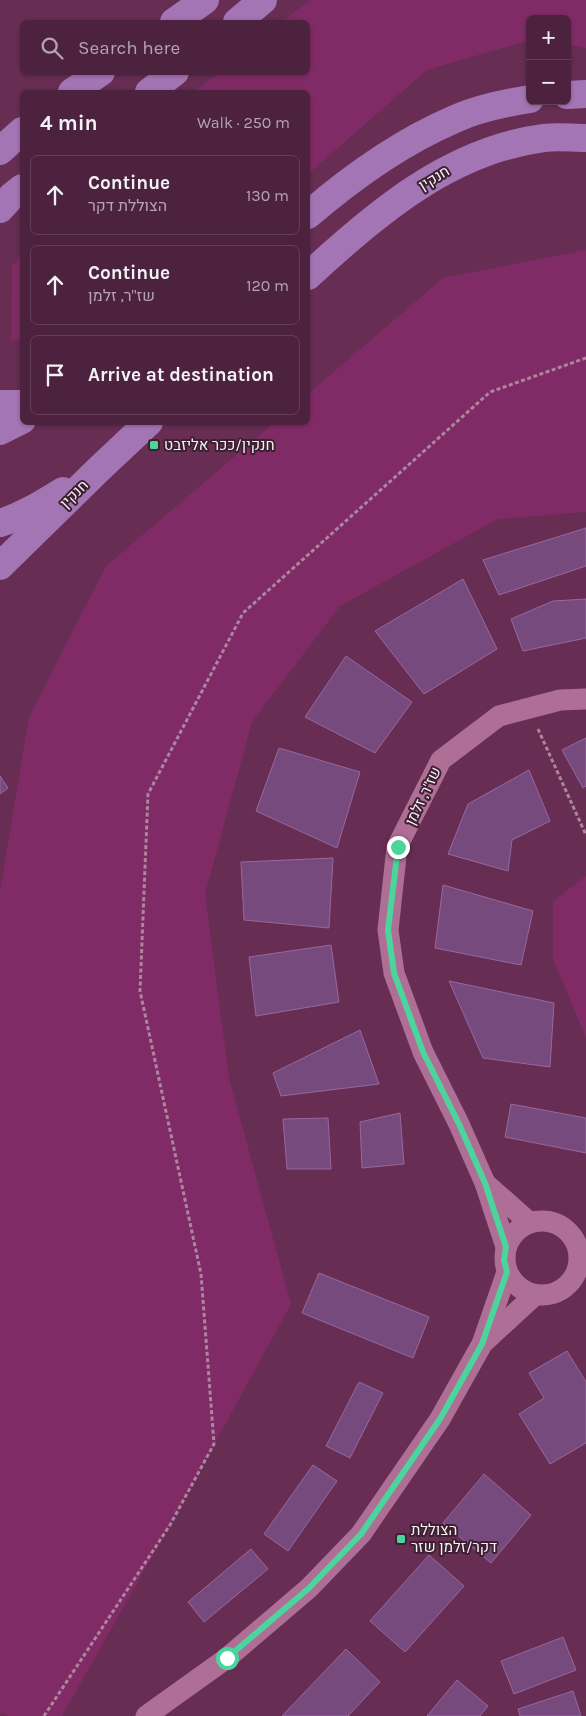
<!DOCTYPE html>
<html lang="en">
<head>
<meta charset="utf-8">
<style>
	body { margin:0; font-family:Karla,Heebo,sans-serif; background:#542a45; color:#f1f3f6 }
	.controls { position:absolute; right:15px; top:15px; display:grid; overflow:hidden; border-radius:8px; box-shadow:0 1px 4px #0004 }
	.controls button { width:45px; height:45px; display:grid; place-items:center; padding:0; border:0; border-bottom:1px solid #643f58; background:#4d223e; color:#f1f3f6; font:25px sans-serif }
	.stop { position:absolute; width:15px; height:15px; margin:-11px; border:4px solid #4bd49b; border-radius:50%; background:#fff }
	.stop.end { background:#4bd49b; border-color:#fff; box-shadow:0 1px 5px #0008 }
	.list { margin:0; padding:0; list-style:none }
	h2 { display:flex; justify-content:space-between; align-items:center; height:65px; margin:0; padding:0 20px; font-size:21px }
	h2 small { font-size:16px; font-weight:400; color:#b3a4b0 }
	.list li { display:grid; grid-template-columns:32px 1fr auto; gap:15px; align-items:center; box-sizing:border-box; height:80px; margin:0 10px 10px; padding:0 10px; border:1px solid #643f58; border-radius:8px }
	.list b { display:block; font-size:19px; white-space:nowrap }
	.list p { margin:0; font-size:16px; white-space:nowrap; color:#b3a4b0 }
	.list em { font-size:16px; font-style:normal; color:#b3a4b0 }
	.icon { flex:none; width:28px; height:28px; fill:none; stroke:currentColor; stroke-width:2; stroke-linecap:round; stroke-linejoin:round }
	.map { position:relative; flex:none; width:586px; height:1716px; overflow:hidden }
	.search { position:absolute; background:#4d223e; box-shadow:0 1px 4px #0004; left:20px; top:20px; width:290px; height:55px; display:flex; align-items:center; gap:12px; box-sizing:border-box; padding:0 18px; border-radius:8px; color:#b3a4b0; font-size:19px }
	.panel { position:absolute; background:#4d223e; box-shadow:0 1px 4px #0004; left:20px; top:90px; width:290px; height:335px; border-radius:8px }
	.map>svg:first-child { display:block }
</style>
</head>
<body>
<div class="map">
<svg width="586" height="1716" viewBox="0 0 586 1716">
	<rect width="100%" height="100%" fill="#672d53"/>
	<g fill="#802b66">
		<path d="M310,0H586V48L567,44V19H530V40L427,70L308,174V92H194L219,73L308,72V22H282Z"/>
		<path d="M586,250V512L498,519L340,606L252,722L205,894L229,1078L291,1304L170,1525L62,1716H8L0,1713V891L29,717L106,566L274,423L308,422V394L443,278Z"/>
		<path d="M22,253V339L11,341L12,267Z"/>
		<path d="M586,876V1038L553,959V901Z"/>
	</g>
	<g fill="#774a7e" stroke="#98689e">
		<path d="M586,528V566L499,595L483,560Z"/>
		<path d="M463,579L497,649L424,694L375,631Z"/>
		<path d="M586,599V638L523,651L511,619L553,601Z"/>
		<path d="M346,656L412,702L375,753L305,717Z"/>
		<path d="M586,738V786L583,788L562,750Z"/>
		<path d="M279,748L360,772L337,848L256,811Z"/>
		<path d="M529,770L550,821L512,840L508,871L448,854L468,804Z"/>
		<path d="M0,776L8,788L0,794Z"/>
		<path d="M333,858L329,928L244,920L241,862Z"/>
		<path d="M443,885L533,911L521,965L435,948Z"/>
		<path d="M331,945L339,1002L256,1016L249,957Z"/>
		<path d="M449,981L554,1003L550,1067L483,1058Z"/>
		<path d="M360,1030L379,1084L281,1096L273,1073Z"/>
		<path d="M511,1104L586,1118V1153L505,1137Z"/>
		<path d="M400,1113L404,1164L362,1168L360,1122Z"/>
		<path d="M328,1118L331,1169H287L283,1119Z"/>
		<path d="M319,1273L429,1317L413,1358L302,1313Z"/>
		<path d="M567,1351L586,1382V1443L550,1464L519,1414L544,1398L529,1373Z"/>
		<path d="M359,1382L383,1393L350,1458L326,1446Z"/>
		<path d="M313,1465L337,1481L288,1551L264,1534Z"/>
		<path d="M484,1474L531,1515L491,1563L443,1523Z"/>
		<path d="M251,1549L268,1569L204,1622L188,1602Z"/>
		<path d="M429,1555L464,1586L405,1652L370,1621Z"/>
		<path d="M563,1637L576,1670L514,1694L501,1661Z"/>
		<path d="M346,1649L380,1682L348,1716H282Z"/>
		<path d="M457,1680L488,1706L480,1716H427Z"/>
		<path d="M573,1691L581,1716H520L518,1709Z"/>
	</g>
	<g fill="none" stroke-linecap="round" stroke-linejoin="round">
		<g stroke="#ac869e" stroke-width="3" stroke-dasharray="4 2.5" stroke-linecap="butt">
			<path d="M538,729L586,835"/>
			<path d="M44,1716L170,1525L214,1444L201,1274L140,991L148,794L243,613L490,392L586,358"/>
		</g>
		<g stroke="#af6e96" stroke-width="21">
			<path d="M485,1183L529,1222"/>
			<circle cx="542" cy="1258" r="37"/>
			<path d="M506,1247L485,1183L459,1124L423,1052L394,973L388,930L397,847L441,760L499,716L560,700L586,699"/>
			<path d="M484,1342L535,1295"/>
			<path d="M146,1716L227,1658L309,1588L361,1534L440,1419L482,1344L507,1272"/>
		</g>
		<g stroke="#a375b4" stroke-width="28">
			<path d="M174,22L205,0"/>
			<path d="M237,22L263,0"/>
			<path d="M72,92L101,72"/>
			<path d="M149,92L175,72"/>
			<path d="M567,95L586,94"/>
			<path d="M0,151L22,131"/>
			<path d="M0,209L12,196L22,188"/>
			<path d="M308,215C352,177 401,142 455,119C479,108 505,103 530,99"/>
			<path d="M308,276C375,214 450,150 544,138C558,136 572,138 586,138"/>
			<path d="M0,404H22"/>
			<path d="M0,431L22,420"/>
			<path d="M0,523C23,516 43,503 63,491"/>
			<path d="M0,566L98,470L149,422"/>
		</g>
	</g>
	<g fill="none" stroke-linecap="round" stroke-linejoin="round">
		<path stroke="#4bd49b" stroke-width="6" d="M227,1658L309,1588L361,1534L440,1419L482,1344L507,1272L504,1260L506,1247L485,1183L459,1124L423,1052L394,973L388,930L398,847"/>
	</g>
	<g fill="#4bd49b" stroke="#3c2132" stroke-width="2">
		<rect x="149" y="440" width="10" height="10" rx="2.5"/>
		<rect x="396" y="1534" width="10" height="10" rx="2.5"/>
	</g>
	<g text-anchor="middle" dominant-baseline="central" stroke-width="4" stroke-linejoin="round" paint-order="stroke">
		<g font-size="15" fill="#fff0f8" stroke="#3c2132">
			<text transform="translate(434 178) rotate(-31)">חנקין</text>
			<text transform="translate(74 494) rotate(-45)">חנקין</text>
			<text transform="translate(423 796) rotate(-64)">שז"ר, זלמן</text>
		</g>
		<g font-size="15" fill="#fff0f8" stroke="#3c2132" text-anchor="start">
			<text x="164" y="445">חנקין/ככר אליזבט</text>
			<text x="411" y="1530">הצוללת<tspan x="411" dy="17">דקר/זלמן שזר</tspan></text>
		</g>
	</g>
</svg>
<div class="controls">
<button>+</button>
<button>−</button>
</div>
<div class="stop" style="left:227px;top:1658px"></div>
<div class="stop end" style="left:398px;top:847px"></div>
<div class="search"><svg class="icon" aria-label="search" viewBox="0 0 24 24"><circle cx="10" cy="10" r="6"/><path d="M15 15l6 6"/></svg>Search here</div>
<section class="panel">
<h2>4 min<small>Walk · 250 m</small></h2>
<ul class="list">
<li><svg class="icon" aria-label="ahead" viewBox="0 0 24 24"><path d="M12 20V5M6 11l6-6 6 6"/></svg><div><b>Continue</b><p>הצוללת דקר</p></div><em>130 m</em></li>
<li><svg class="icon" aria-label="ahead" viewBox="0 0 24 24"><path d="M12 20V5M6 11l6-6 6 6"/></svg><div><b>Continue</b><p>שז&quot;ר, זלמן</p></div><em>120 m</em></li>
<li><svg class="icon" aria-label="arrive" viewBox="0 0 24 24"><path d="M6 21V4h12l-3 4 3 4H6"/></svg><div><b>Arrive at destination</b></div></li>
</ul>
</section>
</div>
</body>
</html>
